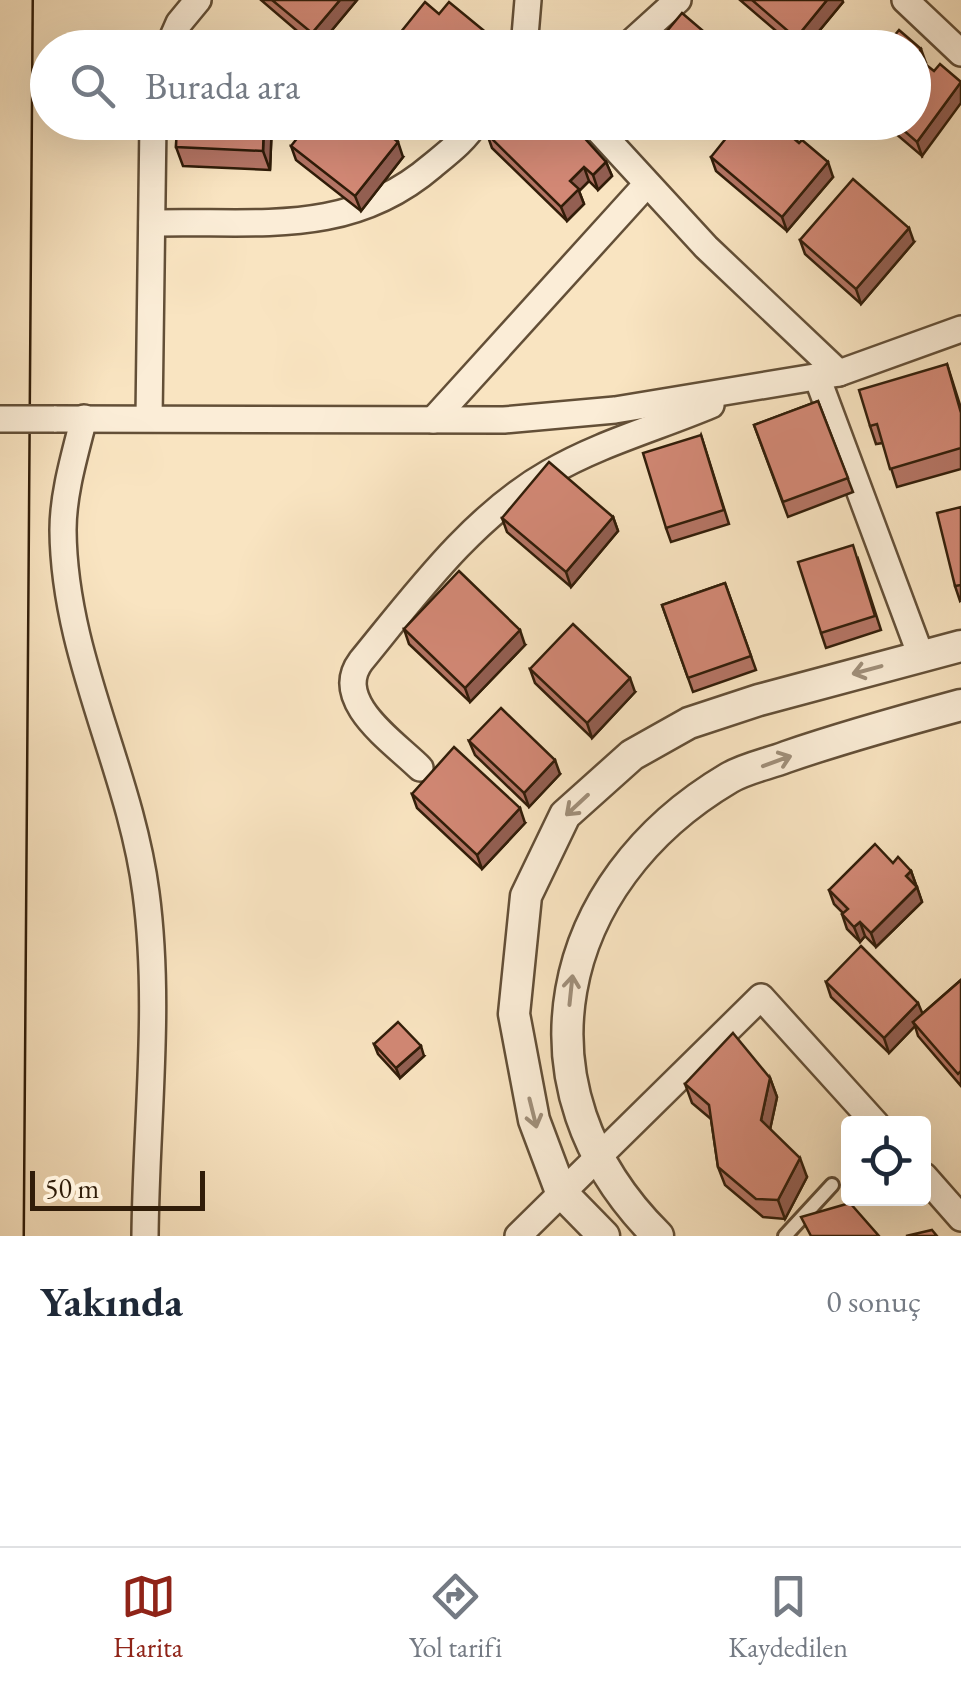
<!DOCTYPE html>
<html lang="tr">
<head>
<meta charset="utf-8">
<style>
	body { margin:0; font-family:"EB Garamond",serif; background:#f6f6f7; color:#1f2937 }
	.controls { position:absolute; right:30px; bottom:30px; display:grid; overflow:hidden; border-radius:10px; box-shadow:0 10px 40px #0002 }
	.controls button { width:90px; height:90px; display:grid; place-items:center; padding:0; border:0; border-bottom:2px solid #e0e1e3; background:#fff; color:#1f2937; font:50px sans-serif }
	.scale { position:absolute; left:30px; bottom:25px; width:175px; box-sizing:border-box; padding-left:10px; border:5px solid #311d09; border-top:0; font-size:28px; line-height:35px; white-space:nowrap; color:#311d09; -webkit-text-stroke:8px #fbedd7; paint-order:stroke }
	.list { margin:0; padding:0; list-style:none }
	h2 { display:flex; justify-content:space-between; align-items:center; height:130px; margin:0; padding:0 40px; font-size:42px }
	h2 small { font-size:32px; font-weight:400; color:#747a83 }
	.icon { flex:none; width:55px; height:55px; fill:none; stroke:currentColor; stroke-width:2; stroke-linecap:round; stroke-linejoin:round }
	.map { position:relative; flex:none; width:961px; height:1236px; overflow:hidden }
	.search { position:absolute; background:#fff; box-shadow:0 10px 40px #0002; left:30px; right:30px; top:30px; height:110px; display:flex; align-items:center; gap:25px; box-sizing:border-box; padding:0 35px; border-radius:55px; color:#747a83; font-size:38px }
	.sheet { height:310px; background:#fff }
	nav { display:flex; justify-content:space-around; align-items:center; box-sizing:border-box; height:140px; border-top:2px solid #e0e1e3; background:#fff; font-size:28px; color:#747a83 }
	nav a { display:grid; justify-items:center; gap:5px }
	nav .on { color:#8f2418 }
	.map>svg:first-child { display:block }
</style>
</head>
<body>
<div class="map">
<svg width="961" height="1236" viewBox="0 0 961 1236">
	<rect width="100%" height="100%" fill="#f9e4c1"/>
	<filter id="stains"><feTurbulence type="fractalNoise" baseFrequency=".002" numOctaves="4"/><feColorMatrix values="0 0 0 0 .2 0 0 0 0 .09 0 0 0 0 .02 0 0 0 .5 -.17"/></filter>
	<radialGradient id="worn" r=".72"><stop offset=".6" stop-color="#630" stop-opacity="0"/><stop offset="1" stop-color="#630" stop-opacity=".3"/></radialGradient>
	<g fill="none" stroke-linecap="round" stroke-linejoin="round">
		<g stroke="#634f37" stroke-width="18">
			<path id="service" d="M785,1236L832,1185"/>
		</g>
		<g stroke="#634f37" stroke-width="30">
			<g id="minor">
				<path d="M905,0L961,53"/>
				<path d="M168,48L179,23L198,0"/>
				<path d="M524,48L528,0"/>
				<path d="M625,48L678,0"/>
				<path d="M591,122L706,247L839,373"/>
				<path d="M152,223C256,220 348,238 432,166C449,152 465,140 476,122"/>
				<path d="M817,377L921,656"/>
				<path d="M84,418C75,454 63,493 63,530C64,658 130,769 146,893C161,1006 146,1123 145,1236"/>
				<path d="M149,418L153,122"/>
				<path d="M54,419L504,420L615,410L839,373L961,329"/>
				<path d="M433,420L646,185"/>
				<path d="M420,768C394,742 331,701 361,661C415,595 473,516 549,473C598,444 659,427 711,405"/>
				<path d="M924,1176L961,1218"/>
				<path d="M518,1236L761,997L876,1124"/>
			</g>
		</g>
		<g stroke="#634f37" stroke-width="35">
			<g id="tertiary">
				<path d="M604,1236L561,1192L534,1120L514,1014L526,896L565,815L632,755L689,723L759,700L961,646"/>
				<path d="M658,1236C508,1087 553,882 729,778C746,768 768,764 786,757C844,737 902,721 961,705"/>
			</g>
		</g>
		<g stroke="#311d09" stroke-width="50">
			<path id="motorway" d="M0,1236L9,0"/>
		</g>
		<use href="#service" stroke="#fbedd7" stroke-width="12"/>
		<use href="#minor" stroke="#fbedd7" stroke-width="25"/>
		<use href="#tertiary" stroke="#fbedd7" stroke-width="30"/>
		<use href="#motorway" stroke="#f9e4c1" stroke-width="45"/>
		<g stroke="#634f37" stroke-width="30" stroke-linecap="butt">
			<path id="minor-bridge" d="M0,419H54"/>
		</g>
		<use href="#minor-bridge" stroke="#fbedd7" stroke-width="25"/>
	</g>
	<g fill="#b57565" stroke="#311d09" stroke-width="2.5">
		<path d="M261,0H357L317,48Z"/>
		<path d="M740,0H842L843,2L805,48H796Z"/>
		<path d="M890,41L926,63L922,156L882,122H914Z"/>
		<path d="M177,122H272L270,170L183,166L176,147Z"/>
		<path d="M686,122H706L698,132Z"/>
		<path d="M511,125L606,162L612,176L598,190L589,181L579,191L584,204L567,221L492,148L487,134Z"/>
		<path d="M798,139L796,141L833,177L787,231L716,171L711,157Z"/>
		<path d="M291,146L403,157L361,211L296,160Z"/>
		<path d="M800,240L914,242L861,304L805,254Z"/>
		<path d="M947,364L961,408V469L897,487L883,443L876,444L870,426Z"/>
		<path d="M818,401L853,492L788,517L754,425Z"/>
		<path d="M701,435L729,524L671,542L666,528Z"/>
		<path d="M961,507V600L960,601L955,586Z"/>
		<path d="M613,517L618,531L571,587L507,532L502,518Z"/>
		<path d="M858,559L881,630L826,648L821,633Z"/>
		<path d="M725,583L756,670L693,692L662,605Z"/>
		<path d="M404,629L525,645L470,702L409,644Z"/>
		<path d="M530,669L635,692L592,738L535,683Z"/>
		<path d="M469,741L560,774L529,807L475,755Z"/>
		<path d="M412,794L525,823L482,869L417,808Z"/>
		<path d="M893,863L911,871L922,902L876,947L865,936L860,942L847,929L842,914L843,913L834,904L829,890Z"/>
		<path d="M961,980V1086L918,1036L915,1026L889,1053L831,997L826,982L922,1014Z"/>
		<path d="M374,1044L424,1056L400,1078L378,1054Z"/>
		<path d="M770,1078L777,1097L770,1129L807,1177L785,1219L763,1217L725,1185L718,1167L711,1119L692,1103L685,1084Z"/>
	</g>
	<g fill="#935f52" stroke="#311d09" stroke-width="2.5">
		<path d="M340,0H357L317,48L312,33Z"/>
		<path d="M827,0H842L843,2L805,48H800L796,38Z"/>
		<path d="M494,39L498,48H487Z"/>
		<path d="M921,49L926,63L921,70L915,56Z"/>
		<path d="M961,82V103L922,156L917,142Z"/>
		<path d="M264,122H272L270,170L263,151Z"/>
		<path d="M694,122H706L698,132Z"/>
		<path d="M793,125L798,139L791,147L786,132Z"/>
		<path d="M398,142L403,157L361,211L355,196Z"/>
		<path d="M606,162L612,176L598,190L593,175Z"/>
		<path d="M828,162L833,177L787,231L782,217Z"/>
		<path d="M584,167L589,181L579,191L584,204L567,221L561,207L570,181Z"/>
		<path d="M909,228L914,242L861,304L856,289Z"/>
		<path d="M613,517L618,531L571,587L566,572Z"/>
		<path d="M520,630L525,645L470,702L465,688Z"/>
		<path d="M630,678L635,692L592,738L587,723Z"/>
		<path d="M555,760L560,774L529,807L524,793Z"/>
		<path d="M520,808L525,823L482,869L477,855Z"/>
		<path d="M911,871L916,885L911,890L906,876Z"/>
		<path d="M917,887L922,902L876,947L871,933Z"/>
		<path d="M860,922L865,936L860,942L854,927Z"/>
		<path d="M918,1003L924,1017L913,1022L915,1026L889,1053L884,1038Z"/>
		<path d="M421,1046L424,1056L400,1078L396,1068Z"/>
		<path d="M770,1078L777,1097L768,1139L761,1120Z"/>
		<path d="M800,1158L807,1177L785,1219L778,1200Z"/>
	</g>
	<g fill="#d28875" stroke="#311d09" stroke-width="2.5">
		<path d="M272,0H340L312,33Z"/>
		<path d="M752,0H827L796,38Z"/>
		<path d="M425,2L439,14L449,2L494,39L487,48H388Z"/>
		<path d="M682,13L723,48H653Z"/>
		<path d="M899,30L921,49L915,56L934,71L940,64L961,82L917,142L894,122H914V48H872L883,35L890,41Z"/>
		<path d="M177,122H264L263,151L176,147Z"/>
		<path d="M310,122H373L398,142L355,196L291,146Z"/>
		<path d="M498,122H509L511,125L514,122H570L606,162L593,175L584,167L570,181L579,189L561,207L487,134Z"/>
		<path d="M739,122H790L793,125L786,132L799,143L802,140L828,162L782,217L711,157Z"/>
		<path d="M853,179L909,228L856,289L800,240Z"/>
		<path d="M947,364L961,413V448L890,469L877,424L870,426L859,390Z"/>
		<path d="M818,401L848,478L783,502L754,425Z"/>
		<path d="M701,435L724,510L666,528L643,453Z"/>
		<path d="M549,462L613,517L566,572L502,518Z"/>
		<path d="M961,507V585L955,586L937,513Z"/>
		<path d="M853,545L875,616L821,633L798,562Z"/>
		<path d="M459,571L520,630L465,688L404,629Z"/>
		<path d="M725,583L751,656L688,678L662,605Z"/>
		<path d="M573,624L630,678L587,723L530,669Z"/>
		<path d="M501,708L555,760L524,793L469,741Z"/>
		<path d="M454,747L520,808L477,855L412,794Z"/>
		<path d="M875,844L893,863L898,857L911,871L906,876L917,887L871,933L860,922L854,927L842,914L848,909L829,890Z"/>
		<path d="M861,946L918,1003L884,1038L826,982Z"/>
		<path d="M961,980V1071L958,1074L913,1022Z"/>
		<path d="M398,1022L421,1046L396,1068L374,1044Z"/>
		<path d="M733,1033L770,1078L761,1120L800,1158L778,1200L756,1199L718,1167L709,1105L685,1084Z"/>
		<path d="M850,1203L879,1236H811L801,1217Z"/>
		<path d="M932,1230L937,1236H906Z"/>
	</g>
	<defs><path id="oneway-shaft" d="M-6 0H5M1.5-3L5.5 0L1.5 3" fill="none" stroke-width="1.6" stroke-linecap="round" stroke-linejoin="round" transform="scale(2.5)"/></defs>
	<g stroke="#a08f7a">
		<use href="#oneway-shaft" transform="translate(867 670) rotate(165)"/>
		<use href="#oneway-shaft" transform="translate(777 761) rotate(-20)"/>
		<use href="#oneway-shaft" transform="translate(577 805) rotate(137)"/>
		<use href="#oneway-shaft" transform="translate(571 990) rotate(-84)"/>
		<use href="#oneway-shaft" transform="translate(533 1113) rotate(76)"/>
	</g>
	<rect width="100%" height="100%" filter="url(#stains)"/>
	<rect width="100%" height="100%" fill="url(#worn)"/>
</svg>
<div class="controls">
<button><svg class="icon" aria-label="locate" viewBox="0 0 24 24"><circle cx="12" cy="12" r="6"/><path d="M12 2v4M12 18v4M2 12h4M18 12h4"/></svg></button>
</div>
<div class="scale">50 m</div>
<div class="search"><svg class="icon" aria-label="search" viewBox="0 0 24 24"><circle cx="10" cy="10" r="6"/><path d="M15 15l6 6"/></svg>Burada ara</div>
</div>
<section class="sheet">
<h2>Yakında<small>0 sonuç</small></h2>
<ul class="list">
</ul>
</section>
<nav>
<a class="on"><svg class="icon" aria-label="map" viewBox="0 0 24 24"><path d="M3 6l6-2 6 2 6-2v14l-6 2-6-2-6 2zM9 4v14M15 6v14"/></svg>Harita</a>
<a><svg class="icon" aria-label="directions" viewBox="0 0 24 24"><path d="M12 3l9 9-9 9-9-9zM9 14v-3h6M13 9l2 2-2 2"/></svg>Yol tarifi</a>
<a><svg class="icon" aria-label="saved" viewBox="0 0 24 24"><path d="M7 4h10v16l-5-4-5 4z"/></svg>Kaydedilen</a>
</nav>
</body>
</html>
